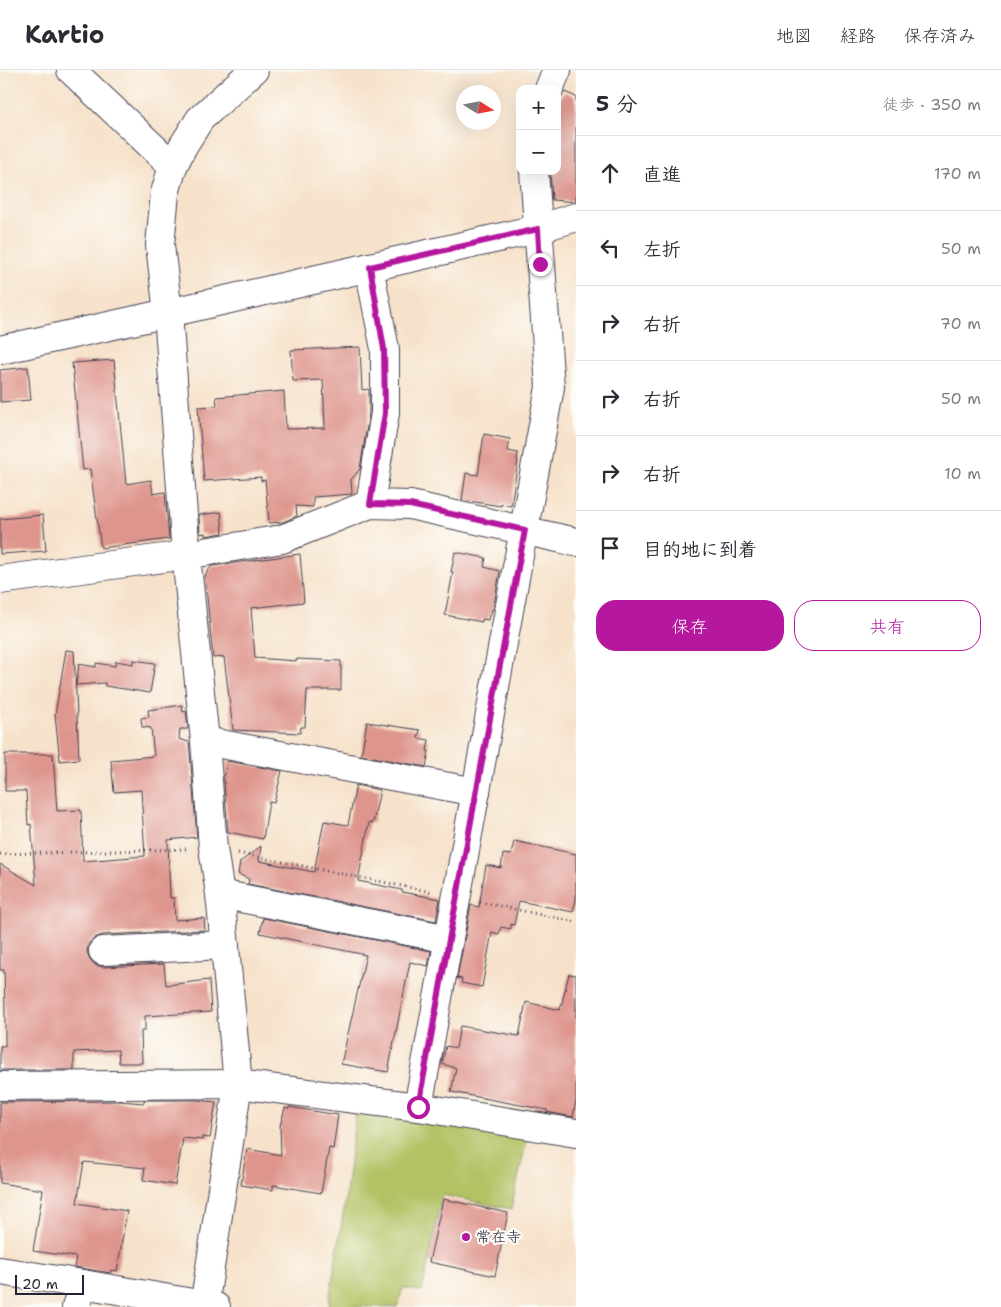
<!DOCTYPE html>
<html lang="ja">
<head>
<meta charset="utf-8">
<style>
	body { margin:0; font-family:"Shantell Sans","Klee One",sans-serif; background:#f2f2f3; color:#2b2b33 }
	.controls { position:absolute; right:15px; top:15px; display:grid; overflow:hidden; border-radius:10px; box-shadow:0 5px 20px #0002 }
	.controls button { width:45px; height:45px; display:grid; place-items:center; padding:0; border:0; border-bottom:1px solid #e1e1e2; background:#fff; color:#2b2b33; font:25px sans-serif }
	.compass { position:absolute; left:456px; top:15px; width:45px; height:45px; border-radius:50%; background:#fff; box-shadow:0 5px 20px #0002; rotate:101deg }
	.scale { position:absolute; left:15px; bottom:12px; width:69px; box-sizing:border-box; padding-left:5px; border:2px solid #22223b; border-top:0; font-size:14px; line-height:18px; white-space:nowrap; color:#22223b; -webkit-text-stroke:4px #fdfcf7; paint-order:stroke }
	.stop { position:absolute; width:15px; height:15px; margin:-11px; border:4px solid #b5179e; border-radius:50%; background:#fff }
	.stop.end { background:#b5179e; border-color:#fff; box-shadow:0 1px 5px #0008 }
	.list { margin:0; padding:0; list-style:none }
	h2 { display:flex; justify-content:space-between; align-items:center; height:65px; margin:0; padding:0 20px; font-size:21px }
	h2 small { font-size:16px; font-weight:400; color:#7c7c81 }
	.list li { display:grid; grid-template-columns:32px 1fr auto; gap:15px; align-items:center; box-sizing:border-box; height:75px; padding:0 20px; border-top:1px solid #e1e1e2 }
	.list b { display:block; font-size:19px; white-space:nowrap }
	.list em { font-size:16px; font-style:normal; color:#7c7c81 }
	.actions { display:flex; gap:10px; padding:15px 20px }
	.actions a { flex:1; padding:11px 0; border:1px solid #b5179e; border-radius:20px; text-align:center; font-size:18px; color:#b5179e }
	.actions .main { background:#b5179e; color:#fff }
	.icon { flex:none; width:28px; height:28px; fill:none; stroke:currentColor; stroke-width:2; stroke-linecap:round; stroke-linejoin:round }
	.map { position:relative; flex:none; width:576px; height:1237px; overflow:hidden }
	header { display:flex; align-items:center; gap:30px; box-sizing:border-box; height:70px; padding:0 25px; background:#fff; border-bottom:1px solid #e1e1e2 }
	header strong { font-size:24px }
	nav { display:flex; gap:28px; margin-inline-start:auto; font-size:18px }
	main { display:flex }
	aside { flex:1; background:#fff }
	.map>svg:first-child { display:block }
</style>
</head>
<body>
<header>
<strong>Kartio</strong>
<nav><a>地図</a><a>経路</a><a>保存済み</a></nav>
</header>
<main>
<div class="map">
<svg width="576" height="1237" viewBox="0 0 576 1237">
	<rect width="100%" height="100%" fill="#fdfcf7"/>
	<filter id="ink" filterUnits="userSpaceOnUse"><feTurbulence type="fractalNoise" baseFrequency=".02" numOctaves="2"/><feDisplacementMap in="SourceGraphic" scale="10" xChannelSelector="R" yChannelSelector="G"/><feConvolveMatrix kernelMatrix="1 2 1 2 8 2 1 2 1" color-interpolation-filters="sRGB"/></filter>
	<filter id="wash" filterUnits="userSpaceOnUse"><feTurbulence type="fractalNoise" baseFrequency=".0096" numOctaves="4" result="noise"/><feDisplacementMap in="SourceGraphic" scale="20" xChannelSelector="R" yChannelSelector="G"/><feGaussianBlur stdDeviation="1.12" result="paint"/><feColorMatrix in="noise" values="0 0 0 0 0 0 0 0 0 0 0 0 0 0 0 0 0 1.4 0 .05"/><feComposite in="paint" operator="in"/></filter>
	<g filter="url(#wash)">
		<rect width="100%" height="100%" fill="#f6e2ca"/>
		<path fill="#b3c265" stroke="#6a7250" d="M356,1040L528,1065L511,1139L442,1125L422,1222L403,1218L397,1237H328L345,1132Z"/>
		<g id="blocks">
			<g fill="#de958d">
				<path d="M565,22L576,27V132L552,130L550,101H557V32Z"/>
				<path d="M360,277L362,320L369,319V343L360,399L351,410L352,424L313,427V437L296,436L297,446L283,452L269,453L265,410L261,411V407L204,411L198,337L217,336L216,327L284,321L286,359L325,358L323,310L293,311L291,280Z"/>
				<path d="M114,290L126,414L151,410L153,424L165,422L169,469L101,478L90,399L83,400L72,293Z"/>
				<path d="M28,297L31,330L0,332V300Z"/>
				<path d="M484,364L510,369L508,381L518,383L517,390H518L511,436L501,434V436L462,430L466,403L478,405Z"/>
				<path d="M221,442L223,463L205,466V463L200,464L199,445Z"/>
				<path d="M43,445L46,481L0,484V449Z"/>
				<path d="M455,482L486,488L484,497L500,501L493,540L492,539L491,545H489L488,550L482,549V552L445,545L453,502H451Z"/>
				<path d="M300,484L304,532L251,538L255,588L297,591V589L341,591V620H307L305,657H301L300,663L233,660L224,587L213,588L205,506L207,502L212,496Z"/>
				<path d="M66,580L74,581L79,689L60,691L55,645Z"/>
				<path d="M133,590L155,593L150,623L105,616V613L76,615L79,594L96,597V593L115,596L116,591L133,594Z"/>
				<path d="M182,635L183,642L186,641L188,659H180L179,669L189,672L197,767L168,770L170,828H174L175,850L204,848L205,860L102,865L95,868L89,873L87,882L90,889L95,895L103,897L164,894L166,915L209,910L211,942L145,946V961H141L142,993H119L118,980L74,982V1000H0V976H5V938L4,900H0V794L36,815L31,754L28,755L26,721H5V684H53L57,741L81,740L83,791L145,786L141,720L114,722L111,690L154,686L151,658L142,657L141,648L149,647L148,640Z"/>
				<path d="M367,652L420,660L418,668L429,670L427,681H429L426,697L361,685Z"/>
				<path d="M227,691L282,701L274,733L269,732L263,769L228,762L224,711Z"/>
				<path d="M356,715L380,720L373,753L369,752L358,811L402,820V822L440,829L436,851L248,814L249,809L238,804L240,792L261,776L259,791L314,802L324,751L348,755Z"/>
				<path d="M514,771L576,784V829L573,842L519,831L514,855L511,854V859L501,857L499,864L492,862L482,917L461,913L462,909L457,908L471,835L479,837L486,795L501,798L503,784L511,785Z"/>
				<path d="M263,848L431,881L428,896L410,892L388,1002L341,994L366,885L260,863Z"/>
				<path d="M569,904L576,905V1031L573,1047L547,1042V1040L451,1022L456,998L442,994L446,976L456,978L460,956L519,966L526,932L560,940Z"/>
				<path d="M144,1030H198L216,1032L210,1068L202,1067V1070L183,1068L175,1115L143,1110L145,1098L84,1092L77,1133L127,1141L117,1201L111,1200L110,1203L74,1197L76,1187L33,1181L43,1120L0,1113V1032L120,1031L144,1033Z"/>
				<path d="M289,1037L338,1045L333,1079L329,1078L321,1123L273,1115V1120L241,1115L247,1079L281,1085L280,1056L285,1038L289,1039Z"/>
				<path d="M443,1129L508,1143L495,1206L429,1192Z"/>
			</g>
		</g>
	</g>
	<g filter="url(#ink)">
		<use href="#blocks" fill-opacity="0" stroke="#423f50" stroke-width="1"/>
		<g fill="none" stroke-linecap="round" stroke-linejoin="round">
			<g stroke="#423f50" stroke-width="30">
				<g id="minor">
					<path d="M71,0L173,96"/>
					<path d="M549,19L557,0"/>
					<path d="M369,197L385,279V343L370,434"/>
					<path d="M0,280L186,239L537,159L576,147"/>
					<path d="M0,510L186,485L282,469L370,434L410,435L576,472"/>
					<path d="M205,671L476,722"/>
					<path d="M220,824L449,869"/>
					<path d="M103,881L225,875"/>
					<path d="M0,1016L238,1014L418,1037L576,1063"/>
					<path d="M418,1037L550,317L534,101"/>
					<path d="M0,1201L83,1214L216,1237"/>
					<path d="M76,1237L83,1214"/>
					<path d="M204,1237L238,1014L220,824L213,778L205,671L186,485L168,243L160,175L165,123L173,96L183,76L200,49L254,0"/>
				</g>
			</g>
			<g stroke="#423f50" stroke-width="3" stroke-dasharray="1 4" stroke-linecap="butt">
				<path d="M238,783L432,822"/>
				<path d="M0,784L189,779"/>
				<path d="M480,832L576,852"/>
			</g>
			<use href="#minor" stroke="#fff" stroke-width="28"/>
		</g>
	</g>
	<g fill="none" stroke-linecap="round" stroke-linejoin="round" filter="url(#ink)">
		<path stroke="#b5179e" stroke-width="6" d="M418,1037L525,460L410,435L370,434L385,343L384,279L370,197L538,159L540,194"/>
	</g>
	<circle fill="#b5179e" stroke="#fdfcf7" stroke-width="2" cx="466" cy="1167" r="5"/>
	<g text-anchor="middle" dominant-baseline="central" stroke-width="4.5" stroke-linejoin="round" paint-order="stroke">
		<g font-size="15" fill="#22223b" stroke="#fdfcf7" text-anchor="start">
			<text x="476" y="1167">常在寺</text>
		</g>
	</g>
</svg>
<div class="controls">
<button>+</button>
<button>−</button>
</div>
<svg class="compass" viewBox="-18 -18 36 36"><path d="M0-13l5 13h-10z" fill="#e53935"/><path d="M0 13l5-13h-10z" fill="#7c7c81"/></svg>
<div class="scale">20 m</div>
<div class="stop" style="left:418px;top:1037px"></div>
<div class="stop end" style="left:540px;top:194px"></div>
</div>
<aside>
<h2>5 分<small>徒歩 · 350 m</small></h2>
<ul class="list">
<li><svg class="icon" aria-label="ahead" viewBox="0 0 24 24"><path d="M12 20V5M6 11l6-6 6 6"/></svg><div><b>直進</b></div><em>170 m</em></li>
<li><svg class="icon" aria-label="left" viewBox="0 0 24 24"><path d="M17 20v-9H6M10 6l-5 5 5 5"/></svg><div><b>左折</b></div><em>50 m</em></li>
<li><svg class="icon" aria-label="right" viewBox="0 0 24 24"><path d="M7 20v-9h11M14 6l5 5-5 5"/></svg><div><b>右折</b></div><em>70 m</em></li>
<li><svg class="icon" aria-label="right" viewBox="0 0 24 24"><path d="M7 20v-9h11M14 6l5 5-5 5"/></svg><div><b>右折</b></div><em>50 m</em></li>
<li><svg class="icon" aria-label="right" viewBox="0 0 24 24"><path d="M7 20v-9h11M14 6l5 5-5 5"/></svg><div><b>右折</b></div><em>10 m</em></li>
<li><svg class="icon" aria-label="arrive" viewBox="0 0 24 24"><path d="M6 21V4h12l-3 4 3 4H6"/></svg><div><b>目的地に到着</b></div></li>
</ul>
<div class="actions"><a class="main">保存</a><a>共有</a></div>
</aside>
</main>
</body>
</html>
